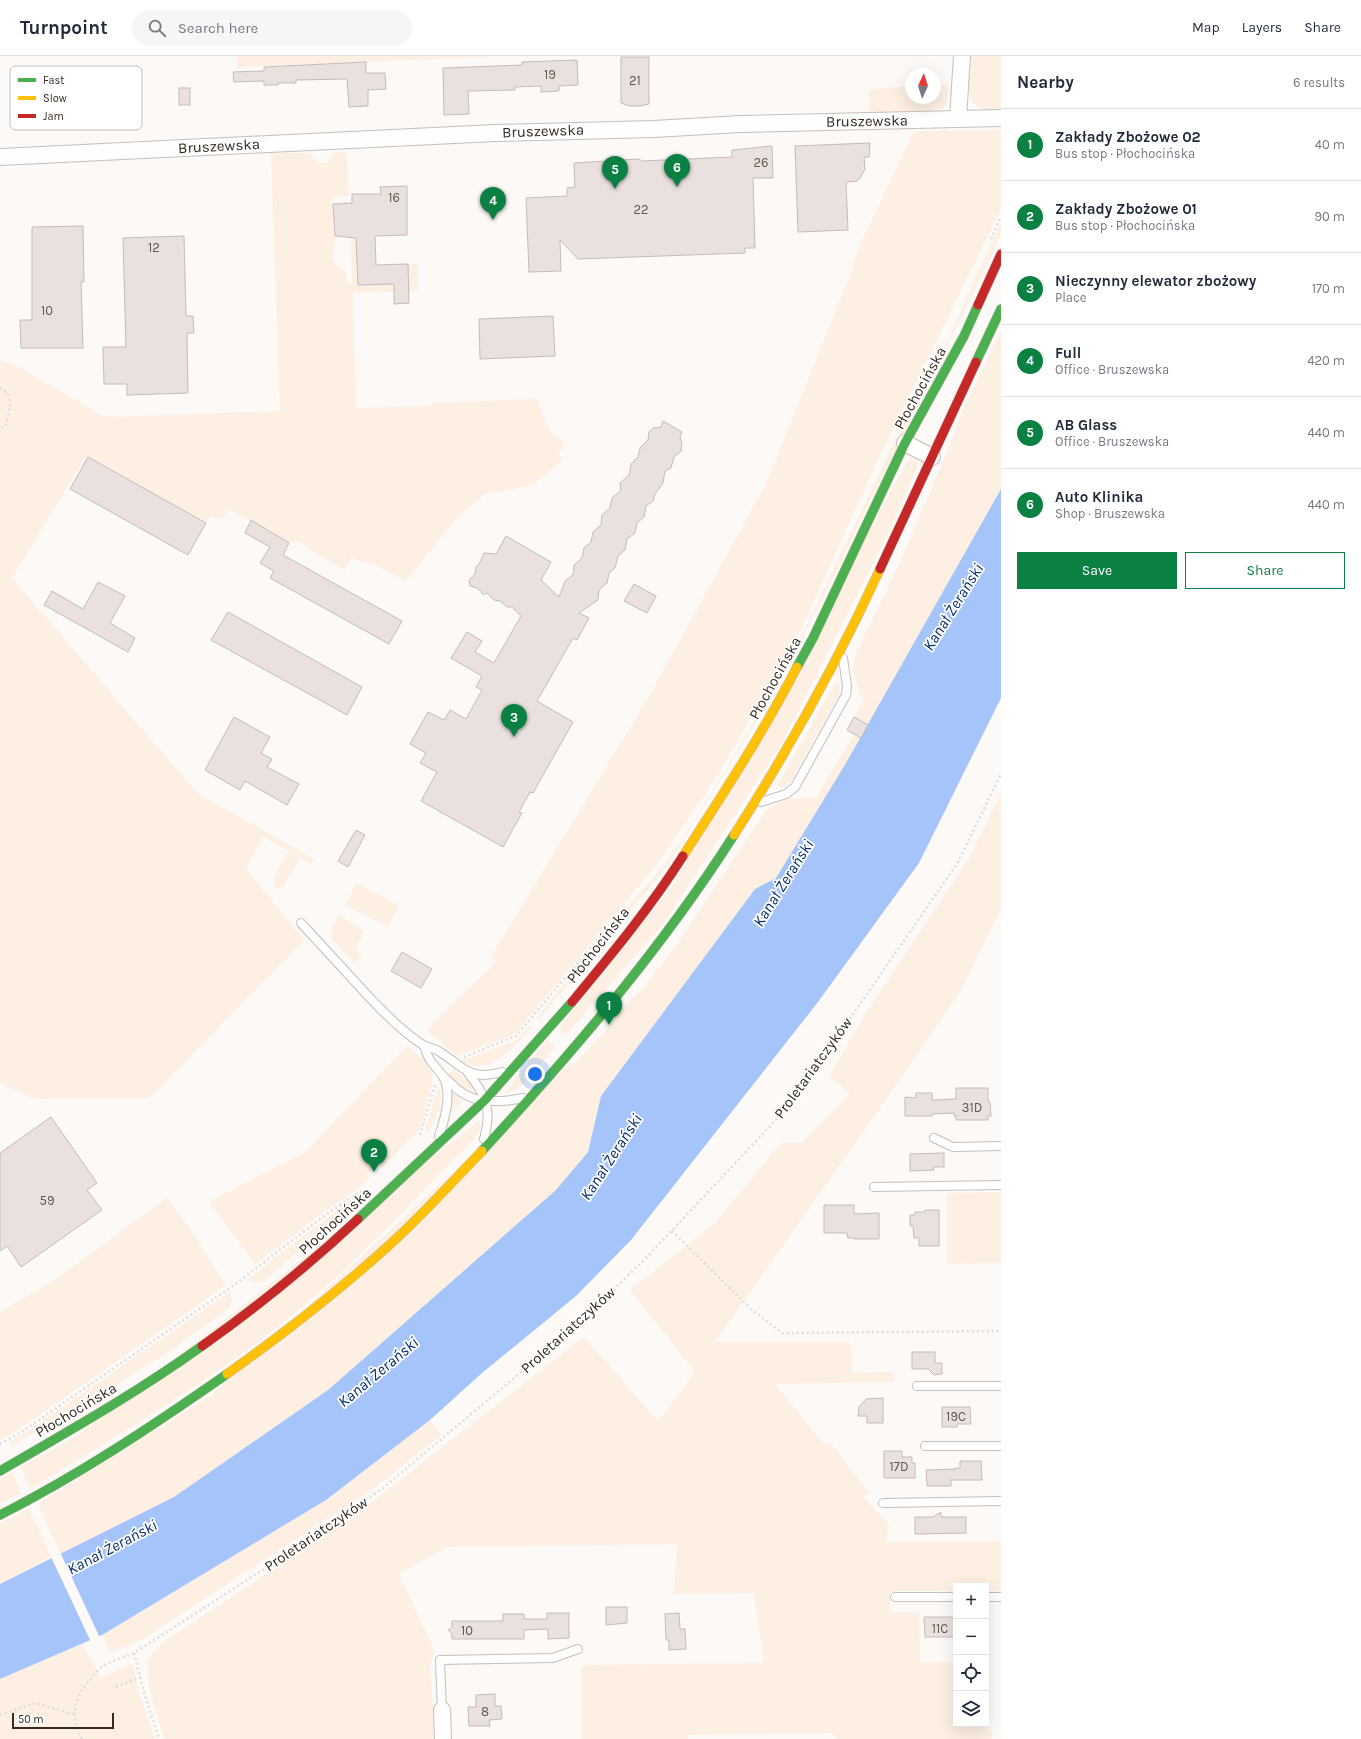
<!DOCTYPE html>
<html lang="en">
<head>
<meta charset="utf-8">
<style>
	body { margin:0; font-family:Karla,sans-serif; background:#f6f6f7; color:#1f2937 }
	.controls { position:absolute; right:12px; bottom:12px; display:grid; overflow:hidden; border-radius:0px; box-shadow:0 4px 16px #0002 }
	.controls button { width:36px; height:36px; display:grid; place-items:center; padding:0; border:0; border-bottom:1px solid #e0e1e3; background:#fff; color:#1f2937; font:20px sans-serif }
	.compass { position:absolute; left:905px; top:12px; width:36px; height:36px; border-radius:50%; background:#fff; box-shadow:0 4px 16px #0002; rotate:4deg }
	.scale { position:absolute; left:12px; bottom:10px; width:102px; box-sizing:border-box; padding-left:4px; border:2px solid #332a21; border-top:0; font-size:11px; line-height:14px; white-space:nowrap; color:#332a21; -webkit-text-stroke:3px #fff; paint-order:stroke }
	.you { position:absolute; left:535px; top:1018px; width:14px; height:14px; margin:-10px; border:3px solid #fff; border-radius:50%; background:#1a73e8; box-shadow:0 0 0 6px #1a73e833 }
	.badge { display:grid; place-items:center; width:26px; height:26px; border-radius:50%; background:#0b8043; color:#fff; font-size:13px; font-weight:700 }
	.pin { position:absolute; translate:-50% -33px; filter:drop-shadow(0 1px 2px #0008) }
	.pin::after { content:''; position:absolute; top:21px; width:14px; height:12px; background:inherit; clip-path:polygon(0 0,100% 0,50% 100%) }
	.list { margin:0; padding:0; list-style:none }
	h2 { display:flex; justify-content:space-between; align-items:center; height:52px; margin:0; padding:0 16px; font-size:17px }
	h2 small { font-size:13px; font-weight:400; color:#747a83 }
	.list li { display:grid; grid-template-columns:26px 1fr auto; gap:12px; align-items:center; box-sizing:border-box; height:72px; padding:0 16px; border-top:1px solid #e0e1e3 }
	.list b { display:block; font-size:15px; white-space:nowrap }
	.list p { margin:0; font-size:13px; white-space:nowrap; color:#747a83 }
	.list em { font-size:13px; font-style:normal; color:#747a83 }
	.actions { display:flex; gap:8px; padding:12px 16px }
	.actions a { flex:1; padding:9px 0; border:1px solid #0b8043; border-radius:0px; text-align:center; font-size:14px; color:#0b8043 }
	.actions .main { background:#0b8043; color:#fff }
	.icon { flex:none; width:22px; height:22px; fill:none; stroke:currentColor; stroke-width:2; stroke-linecap:round; stroke-linejoin:round }
	.map { position:relative; flex:none; width:1001px; height:1683px; overflow:hidden }
	header { display:flex; align-items:center; gap:24px; box-sizing:border-box; height:56px; padding:0 20px; background:#fff; border-bottom:1px solid #e0e1e3 }
	header strong { font-size:19px }
	nav { display:flex; gap:22px; margin-inline-start:auto; font-size:14px }
	.search { width:280px; height:36px; background:#f6f6f7; display:flex; align-items:center; gap:10px; box-sizing:border-box; padding:0 14px; border-radius:22px; color:#747a83; font-size:15px }
	main { display:flex }
	aside { flex:1; background:#fff }
	.map>svg:first-child { display:block }
</style>
</head>
<body>
<header>
<strong>Turnpoint</strong>
<div class="search"><svg class="icon" aria-label="search" viewBox="0 0 24 24"><circle cx="10" cy="10" r="6"/><path d="M15 15l6 6"/></svg>Search here</div>
<nav><a>Map</a><a>Layers</a><a>Share</a></nav>
</header>
<main>
<div class="map">
<svg width="1001" height="1683" viewBox="0 0 1001 1683">
	<rect width="100%" height="100%" fill="#fcf9f6"/>
	<g fill="#fdefe2">
		<path d="M237,0H489V1L237,11Z"/>
		<path d="M970,0H1001V54C996,54 990,55 985,53C961,48 969,17 970,0Z"/>
		<path d="M935,29H948L947,47L944,52L931,53V57L869,60V33L911,30V42H935Z"/>
		<path d="M1001,74V153L874,412L801,573L719,717L661,803L515,978L457,1000L427,974L496,906L491,901L651,637L766,428L852,215L858,194L913,77L921,75Z"/>
		<path d="M347,96L349,140L333,141L336,170L333,205L338,211L347,217V227H352L350,163L356,162L358,229L408,227V208H418V235L353,237L356,352L431,350L432,347L537,343L548,371L552,378L563,386V392L557,396L564,403L533,429L486,438L459,459L406,525L371,507L361,506L352,501L345,514L310,494L305,489L299,486L289,487L229,453L222,464L210,460L206,467L86,400L12,522L197,737L314,803L311,808L300,802L284,829L278,833L274,831C272,818 282,806 289,795L263,781L246,812L304,884L150,1042L34,1043L0,1027V304L15,309L100,358L109,361L280,355L271,97H310L317,107H327L334,97Z"/>
		<path d="M1001,165V178L987,209L783,622L666,812L539,963L537,961L625,854L663,810L694,766L760,656L807,569L903,367L948,284Z"/>
		<path d="M1001,275V433L868,669L854,661L864,643L860,638L852,612L856,598L901,505L950,389L961,358Z"/>
		<path d="M909,403H913L918,407L898,457L783,685L663,868L566,979L559,972L674,828Z"/>
		<path d="M836,626L840,629L839,639L791,725C787,729 783,732 777,730Z"/>
		<path d="M854,678L861,682L776,822L755,833L601,1040L588,1096L556,1134L328,1334L174,1441L61,1498L38,1448L213,1338L572,1006L575,1008L616,963L614,961L644,931L676,890L766,755C778,742 800,741 816,742Z"/>
		<path d="M1001,737V853L961,934L918,998L715,1286H851L852,1317L893,1316L895,1326L775,1328L823,1387H831L869,1437L863,1440L889,1469L886,1486L1001,1485V1535H986V1530H956V1535H890V1556L919,1557L920,1606H956V1668H979L992,1676V1683H837L831,1677L688,1679V1683H581L582,1609L764,1607L754,1537L674,1538L677,1488L447,1491L399,1518L435,1596L430,1607L435,1683H164L149,1632L147,1603L166,1584L342,1469L584,1281L657,1364L663,1360L695,1316L630,1234L714,1168L781,1087H801L850,1037L829,1021L866,957L971,799Z"/>
		<path d="M357,827L399,850L388,871L345,849Z"/>
		<path d="M339,859L363,874V877L355,895L362,899L354,907L332,883V871Z"/>
		<path d="M530,969L532,971C515,989 489,1024 461,1005L515,985Z"/>
		<path d="M547,984L555,991L523,1028L517,1033L503,1039Z"/>
		<path d="M407,990C420,999 433,1009 433,1026L419,1075L381,1112L377,1109L366,1119L370,1122L351,1138L328,1153L255,1208L209,1146L305,1096Z"/>
		<path d="M453,1013L471,1028L473,1031L470,1036L460,1030L448,1019Z"/>
		<path d="M439,1029C444,1048 438,1061 427,1076L425,1073Z"/>
		<path d="M451,1034L463,1045L450,1057L452,1042Z"/>
		<path d="M481,1063L480,1073L476,1081C422,1135 371,1191 314,1241C228,1316 127,1373 30,1433L21,1411L75,1381Z"/>
		<path d="M1001,1136V1207L947,1208V1137Z"/>
		<path d="M167,1142L190,1173L226,1229L15,1376L0,1384V1256L53,1225Z"/>
		<path d="M358,1143L264,1225C258,1227 253,1227 248,1223L350,1144Z"/>
		<path d="M231,1235L232,1244L229,1252L164,1299L105,1336L11,1390L9,1386L25,1377Z"/>
		<path d="M430,1364L441,1379L376,1431L146,1581L111,1597L102,1579L326,1444Z"/>
		<path d="M12,1416L21,1437L0,1448V1423Z"/>
		<path d="M29,1453L51,1501L0,1528V1467Z"/>
		<path d="M82,1588L101,1622L132,1607L139,1636L155,1683H0V1623Z"/>
	</g>
	<path fill="#a5c5fa" d="M1001,433V642L919,807L818,946L631,1184L576,1240L482,1317L430,1364L326,1444L102,1579L0,1623V1528L174,1441L328,1334L556,1134L588,1096L601,1040L755,833L776,822L846,707Z"/>
	<path fill="#fcf9f6" d="M60,1496L100,1582L91,1586L51,1501Z"/>
	<g fill="#eae1df" stroke="#c3bcba">
		<path d="M621,1H649V48L640,50H629L621,47Z"/>
		<path d="M577,4L578,29L559,30V35L541,36V30L515,31V34L468,35L469,58L444,59L443,12L522,9V6Z"/>
		<path d="M366,6V17H385L386,33L368,34V50L349,51L347,23L296,24V27H278V29H264V25L234,26L233,16L264,15V11Z"/>
		<rect x="179" y="32" width="11" height="17"/>
		<path d="M870,87L869,101H864L865,113L860,122L857,125L846,126L848,174L798,176L795,90Z"/>
		<path d="M772,90L773,122H753L755,192H745V197L578,203L560,184L561,215L529,216L526,142L567,140V132L575,131L574,107L639,103L642,105L732,101V94Z"/>
		<path d="M407,130V179L375,180L376,209L408,208L409,247L394,248V228L358,229L356,182L335,180L333,148L352,147V138H381L380,131Z"/>
		<path d="M83,170L84,226H81L83,292H21L20,264H32V171Z"/>
		<path d="M184,180L186,260H193L194,277H187L188,337L127,339V328H104L103,291H126L123,182Z"/>
		<path d="M553,260L555,300L480,303L479,263Z"/>
		<path d="M663,365L682,376L680,381L682,388L681,395L674,401L671,412L665,415L663,427L655,438L653,445L646,450L644,461L637,467L635,477L627,483L625,494L618,500L615,512L609,517L607,527L599,534L598,544L579,557L589,562L577,584L573,582L537,645L573,666L533,737L530,736L519,756L522,757L503,791L421,745L437,716L420,707L426,697L410,688L428,656L444,664L450,654L466,663L482,634L476,631L482,620L451,602L467,576L482,585L475,596L494,607L521,560L512,551H507L500,545L494,544L487,537L484,539L477,532L470,530L469,524L475,518L476,511L479,508L484,497L496,498L506,480L551,506L541,524L559,541L565,525L573,519L574,509L582,502L584,492L591,486L593,476L601,469L602,459L610,452L612,442L621,434L620,427L629,419L631,408L638,401L640,392L648,384L649,376L653,372L661,371Z"/>
		<path d="M88,401L206,467L188,499L70,433Z"/>
		<path d="M251,464L289,487L283,499L402,565L389,588L270,522L274,515L260,507L270,491L245,477Z"/>
		<path d="M98,526L125,540L110,567L135,582L128,596L44,549L52,535L83,553Z"/>
		<path d="M634,528L656,540L647,557L624,545Z"/>
		<path d="M228,556L362,631L347,659L211,584Z"/>
		<path d="M234,661L270,681L261,697L272,703L267,711L299,728L287,749L245,725L240,734L205,714Z"/>
		<path d="M854,661L868,669L861,682L847,674Z"/>
		<path d="M356,774L365,779L348,811L338,805Z"/>
		<path d="M402,896L432,913L421,932L391,915Z"/>
		<path d="M956,1032H988V1045L990,1046L991,1060H988V1064H956V1060H954V1057L932,1058V1060H905V1041L916,1042V1037H932V1044L956,1043Z"/>
		<path d="M51,1061L97,1127L87,1134L102,1154L21,1211L7,1190L0,1195V1097Z"/>
		<path d="M944,1097V1111H933L934,1114L910,1115V1098Z"/>
		<path d="M824,1149H854V1158L879,1157V1183H854V1182H848L847,1177H824Z"/>
		<path d="M925,1154H939V1190H919V1182H914L913,1170H910V1159H915V1156H925Z"/>
		<path d="M912,1296H935V1307H942V1318L934,1319L928,1313H912Z"/>
		<path d="M883,1342V1367H867V1360H858L859,1351L866,1343Z"/>
		<path d="M942,1351H970L971,1368H957V1371H942Z"/>
		<path d="M884,1395H902V1401H912V1407H915V1422H884Z"/>
		<path d="M960,1405H981L982,1424H951V1430H927L926,1414L955,1413V1412H960Z"/>
		<path d="M941,1456V1461H966V1477L915,1478V1461H933Z"/>
		<path d="M606,1551H627V1567L606,1569Z"/>
		<path d="M547,1557H569V1582L548,1583V1573L524,1574V1583H452V1578L448,1574L452,1571V1565H503V1558H524V1563H547Z"/>
		<path d="M679,1557L680,1573H685L686,1593L669,1594V1584H666L665,1558Z"/>
		<path d="M924,1561H955L956,1581H925Z"/>
		<path d="M495,1638V1650H501L502,1663L489,1664L490,1670H469L468,1651H476V1639Z"/>
	</g>
	<g fill="none" stroke-linecap="round" stroke-linejoin="round">
		<g stroke="#c4bfba" stroke-width="10">
			<g id="lane">
				<path d="M761,746L786,738L795,731L846,639L847,630L843,602"/>
				<path d="M301,867C324,892 346,916 369,941C385,958 403,976 423,989C428,992 435,992 440,996C465,1012 469,1025 502,1016"/>
				<path d="M424,990C426,994 427,1000 430,1004C433,1009 438,1013 442,1019C453,1035 445,1063 439,1080"/>
				<path d="M468,1017C487,1040 492,1054 484,1083"/>
				<path d="M444,1021C450,1026 455,1032 461,1036C477,1048 504,1046 523,1042"/>
				<path d="M934,1082L953,1091L1001,1090"/>
				<path d="M874,1131L1001,1129"/>
				<path d="M917,1330H1001"/>
				<path d="M925,1390H1001"/>
				<path d="M883,1447L1001,1445"/>
				<path d="M895,1541H956"/>
				<path d="M986,1541H1001"/>
				<path d="M442,1654L440,1604L553,1602L578,1593"/>
			</g>
		</g>
		<g stroke="#c4bfba" stroke-width="18">
			<g id="street">
				<path d="M958,62L962,0"/>
				<path d="M0,101L495,77L654,73L740,68L1001,62"/>
				<path d="M905,387L932,401"/>
				<path d="M442,1654L443,1683"/>
			</g>
		</g>
		<g stroke="#c4bfba" stroke-width="10">
			<g id="fast">
				<path d="M976,306L1001,253"/>
				<path d="M797,611L813,582L905,387L964,280L978,249"/>
				<path d="M482,1095C573,996 662,892 734,779"/>
				<path d="M358,1163L485,1044L572,946"/>
				<path d="M0,1415C69,1375 138,1336 202,1290"/>
				<path d="M0,1459C79,1419 154,1369 227,1318"/>
			</g>
		</g>
		<g stroke="#c4bfba" stroke-width="10">
			<g id="slow">
				<path d="M734,779C789,693 838,605 880,513"/>
				<path d="M683,800C723,738 763,677 797,611"/>
				<path d="M227,1318C286,1276 344,1231 397,1182C427,1154 454,1124 482,1095"/>
			</g>
		</g>
		<g stroke="#c4bfba" stroke-width="10">
			<g id="jam">
				<path d="M978,249L1001,198"/>
				<path d="M880,513L976,306"/>
				<path d="M572,946C611,899 650,852 683,800"/>
				<path d="M202,1290C257,1251 309,1209 358,1163"/>
			</g>
		</g>
		<g stroke="#dedddc" stroke-width="2.5" stroke-dasharray="2 3" stroke-linecap="butt">
			<path d="M991,183L1001,160"/>
			<path d="M0,332C16,339 9,357 5,370L0,372"/>
			<path d="M464,1001L516,980L610,869"/>
			<path d="M420,1079L435,1029"/>
			<path d="M672,1175L752,1254L782,1277L1001,1275"/>
			<path d="M0,1388L20,1377L237,1227L328,1157L361,1135"/>
			<path d="M134,1597L143,1633L159,1683"/>
			<path d="M116,1631L140,1621"/>
			<path d="M0,1659L35,1647L73,1658"/>
			<path d="M82,1683C70,1661 73,1646 88,1626C91,1623 94,1618 98,1614C108,1605 122,1602 134,1597L289,1497L383,1432L575,1271L647,1201L790,1049L957,808L1001,718"/>
		</g>
		<use href="#lane" stroke="#fffefe" stroke-width="8"/>
		<use href="#street" stroke="#fffefe" stroke-width="16"/>
		<use href="#fast" stroke="#4caf50" stroke-width="9"/>
		<use href="#slow" stroke="#ffc107" stroke-width="9"/>
		<use href="#jam" stroke="#c62828" stroke-width="9"/>
	</g>
	<g text-anchor="middle" dominant-baseline="central" stroke-width="3.5" stroke-linejoin="round" paint-order="stroke">
		<g font-size="13" fill="#615850">
			<text x="550" y="18">19</text>
			<text x="635" y="24">21</text>
			<text x="761" y="106">26</text>
			<text x="394" y="141">16</text>
			<text x="641" y="153">22</text>
			<text x="154" y="191">12</text>
			<text x="47" y="254">10</text>
			<text x="972" y="1051">31D</text>
			<text x="47" y="1144">59</text>
			<text x="956" y="1360">19C</text>
			<text x="899" y="1410">17D</text>
			<text x="940" y="1572">11C</text>
			<text x="467" y="1574">10</text>
			<text x="485" y="1655">8</text>
		</g>
		<g font-size="15" fill="#332a21" stroke="#fff">
			<text transform="translate(867 65) rotate(-1)">Bruszewska</text>
			<text transform="translate(543 75) rotate(-2)">Bruszewska</text>
			<text transform="translate(219 90) rotate(-3)">Bruszewska</text>
			<text transform="translate(920 332) rotate(-61)">Płochocińska</text>
			<text transform="translate(775 622) rotate(-61)">Płochocińska</text>
			<text transform="translate(598 889) rotate(-52)">Płochocińska</text>
			<text transform="translate(813 1012) rotate(-54)">Proletariatczyków</text>
			<text transform="translate(335 1165) rotate(-42)">Płochocińska</text>
			<text transform="translate(568 1274) rotate(-42)">Proletariatczyków</text>
			<text transform="translate(76 1354) rotate(-31)">Płochocińska</text>
			<text transform="translate(316 1478) rotate(-34)">Proletariatczyków</text>
		</g>
		<g font-size="16" font-style="italic" fill="#042e6f" stroke="#fff">
			<text transform="translate(953 551) rotate(-58)">Kanał Żerański</text>
			<text transform="translate(783 827) rotate(-58)">Kanał Żerański</text>
			<text transform="translate(611 1101) rotate(-57)">Kanał Żerański</text>
			<text transform="translate(378 1316) rotate(-40)">Kanał Żerański</text>
			<text transform="translate(112 1491) rotate(-28)">Kanał Żerański</text>
		</g>
	</g>
	<rect x="10" y="10" width="132" height="64" rx="6" fill="#fff" stroke="#c2bfbc" stroke-width="1"/>
	<rect x="18" y="22" width="18" height="4" fill="#4caf50"/>
	<rect x="18" y="40" width="18" height="4" fill="#ffc107"/>
	<rect x="18" y="58" width="18" height="4" fill="#c62828"/>
	<g font-size="11" fill="#332a21">
		<text x="43" y="28">Fast</text>
		<text x="43" y="46">Slow</text>
		<text x="43" y="64">Jam</text>
	</g>
</svg>
<div class="controls">
<button>+</button>
<button>−</button>
<button><svg class="icon" aria-label="locate" viewBox="0 0 24 24"><circle cx="12" cy="12" r="6"/><path d="M12 2v4M12 18v4M2 12h4M18 12h4"/></svg></button>
<button><svg class="icon" aria-label="layers" viewBox="0 0 24 24"><path d="M12 4l9 5-9 5-9-5zM3 14l9 5 9-5"/></svg></button>
</div>
<svg class="compass" viewBox="-18 -18 36 36"><path d="M0-13l5 13h-10z" fill="#e53935"/><path d="M0 13l5-13h-10z" fill="#747a83"/></svg>
<div class="scale">50 m</div>
<div class="you"></div>
<div class="pin badge" style="left:609px;top:969px">1</div>
<div class="pin badge" style="left:374px;top:1116px">2</div>
<div class="pin badge" style="left:514px;top:681px">3</div>
<div class="pin badge" style="left:493px;top:164px">4</div>
<div class="pin badge" style="left:615px;top:133px">5</div>
<div class="pin badge" style="left:677px;top:131px">6</div>
</div>
<aside>
<h2>Nearby<small>6 results</small></h2>
<ul class="list">
<li><span class="badge">1</span><div><b>Zakłady Zbożowe 02</b><p>Bus stop · Płochocińska</p></div><em>40 m</em></li>
<li><span class="badge">2</span><div><b>Zakłady Zbożowe 01</b><p>Bus stop · Płochocińska</p></div><em>90 m</em></li>
<li><span class="badge">3</span><div><b>Nieczynny elewator zbożowy</b><p>Place</p></div><em>170 m</em></li>
<li><span class="badge">4</span><div><b>Full</b><p>Office · Bruszewska</p></div><em>420 m</em></li>
<li><span class="badge">5</span><div><b>AB Glass</b><p>Office · Bruszewska</p></div><em>440 m</em></li>
<li><span class="badge">6</span><div><b>Auto Klinika</b><p>Shop · Bruszewska</p></div><em>440 m</em></li>
</ul>
<div class="actions"><a class="main">Save</a><a>Share</a></div>
</aside>
</main>
</body>
</html>
